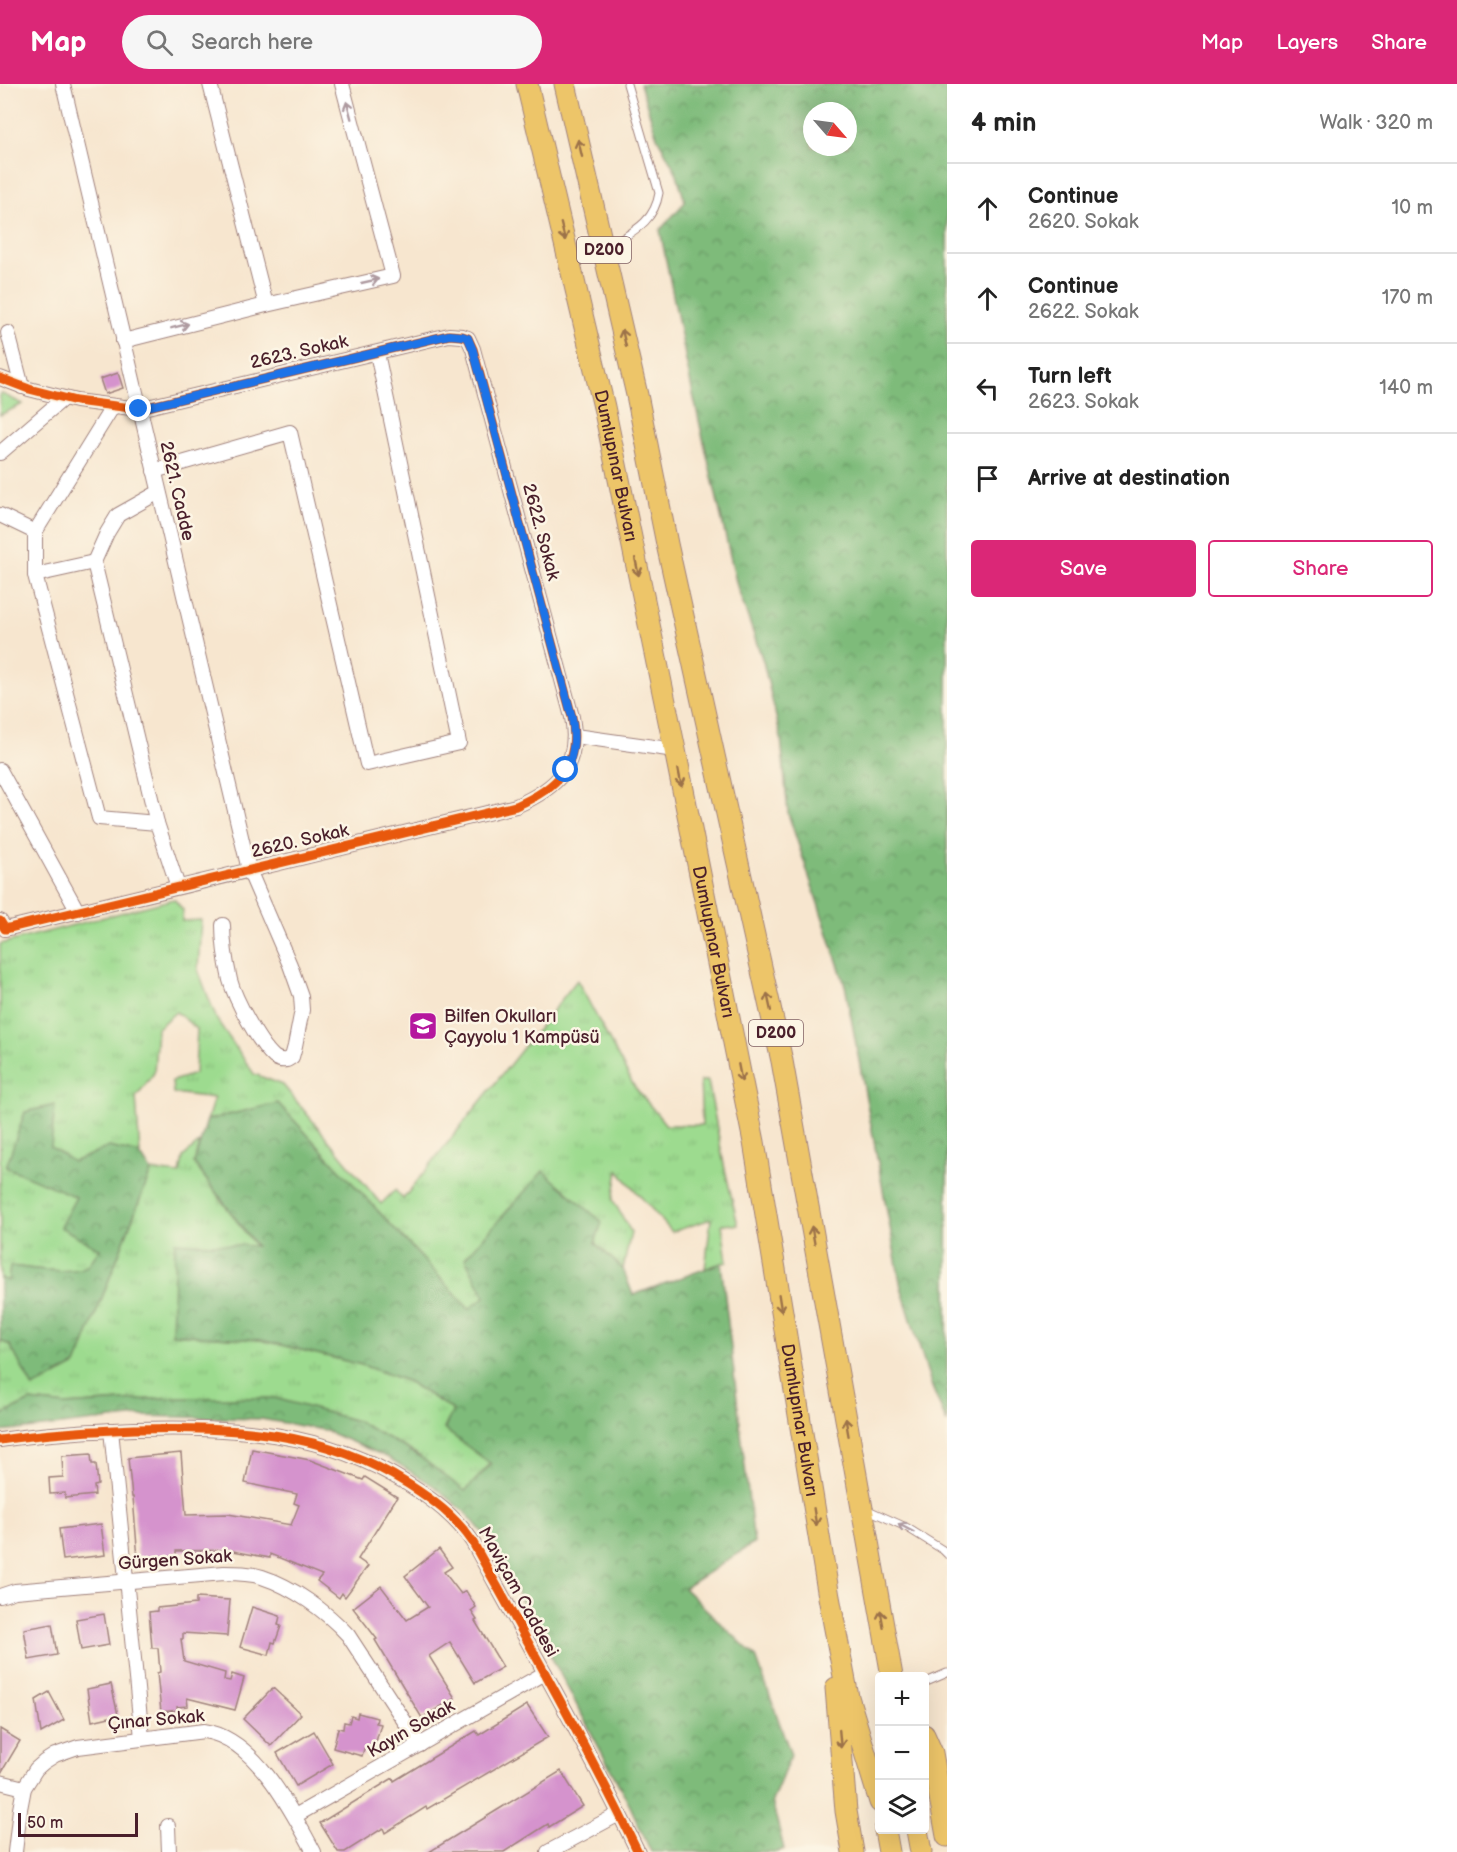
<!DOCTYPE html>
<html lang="en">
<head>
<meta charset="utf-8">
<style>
	body { margin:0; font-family:"Balsamiq Sans",sans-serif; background:#f6f6f6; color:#222 }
	.controls { position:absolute; right:18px; bottom:18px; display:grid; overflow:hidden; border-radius:6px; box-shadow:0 6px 24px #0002 }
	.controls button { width:54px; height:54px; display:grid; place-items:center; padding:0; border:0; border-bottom:2px solid #e0e0e0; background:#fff; color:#222; font:30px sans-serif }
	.compass { position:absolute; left:803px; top:18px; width:54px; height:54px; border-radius:50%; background:#fff; box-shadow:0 6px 24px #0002; rotate:118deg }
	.scale { position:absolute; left:18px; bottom:15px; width:120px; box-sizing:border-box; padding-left:6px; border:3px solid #4a1f2b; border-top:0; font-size:16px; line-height:21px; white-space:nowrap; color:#4a1f2b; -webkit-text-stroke:4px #fcf5e5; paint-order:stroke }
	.stop { position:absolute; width:18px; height:18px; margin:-14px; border:4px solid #1a73e8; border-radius:50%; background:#fff }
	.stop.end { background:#1a73e8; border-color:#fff; box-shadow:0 2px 6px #0008 }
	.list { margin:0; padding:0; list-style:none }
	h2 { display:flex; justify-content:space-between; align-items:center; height:78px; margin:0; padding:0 24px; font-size:26px }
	h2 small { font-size:20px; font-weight:400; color:#767676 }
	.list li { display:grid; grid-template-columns:39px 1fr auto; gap:18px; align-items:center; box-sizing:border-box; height:90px; padding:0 24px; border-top:2px solid #e0e0e0 }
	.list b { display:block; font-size:22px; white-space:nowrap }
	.list p { margin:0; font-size:20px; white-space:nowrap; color:#767676 }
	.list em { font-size:20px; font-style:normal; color:#767676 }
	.actions { display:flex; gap:12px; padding:18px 24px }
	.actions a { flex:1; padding:14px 0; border:2px solid #db2777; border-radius:6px; text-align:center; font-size:21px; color:#db2777 }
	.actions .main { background:#db2777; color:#fff }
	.icon { flex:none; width:33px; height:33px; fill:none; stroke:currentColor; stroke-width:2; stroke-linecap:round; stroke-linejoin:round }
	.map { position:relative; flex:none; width:947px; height:1768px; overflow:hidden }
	header { display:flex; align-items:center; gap:36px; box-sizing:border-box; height:84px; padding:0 30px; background:#db2777; color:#fff }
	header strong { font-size:28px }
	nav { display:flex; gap:33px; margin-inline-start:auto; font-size:21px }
	.search { width:420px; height:54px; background:#f6f6f6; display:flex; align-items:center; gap:15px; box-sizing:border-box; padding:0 21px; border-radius:33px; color:#767676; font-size:22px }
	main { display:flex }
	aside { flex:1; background:#fff }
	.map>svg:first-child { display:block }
</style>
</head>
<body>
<header>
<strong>Map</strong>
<div class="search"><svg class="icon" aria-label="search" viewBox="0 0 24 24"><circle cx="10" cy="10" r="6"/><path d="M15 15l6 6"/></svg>Search here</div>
<nav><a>Map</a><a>Layers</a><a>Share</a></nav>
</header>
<main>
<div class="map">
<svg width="947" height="1768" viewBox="0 0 947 1768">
	<defs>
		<pattern id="grass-tufts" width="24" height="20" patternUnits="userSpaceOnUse" patternTransform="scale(1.5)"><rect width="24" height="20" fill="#9ddb8f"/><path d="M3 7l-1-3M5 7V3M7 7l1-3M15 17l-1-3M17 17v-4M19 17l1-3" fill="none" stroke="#89bc7c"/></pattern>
		<pattern id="forest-crowns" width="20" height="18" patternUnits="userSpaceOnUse" patternTransform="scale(1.5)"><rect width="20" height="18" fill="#7ebb7a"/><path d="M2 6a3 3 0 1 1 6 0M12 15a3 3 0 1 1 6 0" fill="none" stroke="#699764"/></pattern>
	</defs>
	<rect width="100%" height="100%" fill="#fcf5e5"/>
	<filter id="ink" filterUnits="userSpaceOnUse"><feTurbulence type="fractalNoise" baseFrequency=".0167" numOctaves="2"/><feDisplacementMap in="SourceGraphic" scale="12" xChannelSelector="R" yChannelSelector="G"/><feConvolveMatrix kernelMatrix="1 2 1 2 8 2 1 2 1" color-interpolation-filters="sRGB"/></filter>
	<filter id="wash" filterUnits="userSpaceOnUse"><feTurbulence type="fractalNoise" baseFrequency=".008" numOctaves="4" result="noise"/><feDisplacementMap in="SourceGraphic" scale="24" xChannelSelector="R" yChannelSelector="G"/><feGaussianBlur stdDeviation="1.35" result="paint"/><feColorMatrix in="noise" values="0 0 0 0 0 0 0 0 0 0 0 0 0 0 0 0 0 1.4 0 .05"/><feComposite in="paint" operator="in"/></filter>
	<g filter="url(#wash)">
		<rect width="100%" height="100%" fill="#f7e6cf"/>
		<g fill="url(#grass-tufts)" stroke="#747d5d" stroke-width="1.5">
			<path d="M0,309L23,320L0,331Z"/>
			<path d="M174,815L183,826L182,837L201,836L198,886L217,936L254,990L283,1001L381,1120L395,1106L403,1115L577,896L634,1002L666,1041H702L700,997H708L724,1081L738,1141L722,1140L727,1178L705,1185L711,1135L672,1148L618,1087L613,1116L631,1148L623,1185L595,1159L485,1213L469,1225L278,1019L207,1036L214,1014L173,1009L172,997L195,990L197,945L176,928L157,944L154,989L136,1013L140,1070L109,1063L73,1078L51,1063L25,1028L76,1113L100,1165C96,1170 93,1177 88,1181C74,1192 28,1184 11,1182L8,1197L0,1194V860Z"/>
			<path d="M200,1058L194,1079L256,1163L173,1250L261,1256L362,1281L407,1297L453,1326L444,1345L491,1379L465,1408L416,1370L357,1337L165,1314L66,1321L30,1317L0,1332V1257L10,1261L33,1304L76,1281L151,1087L180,1090L183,1073Z"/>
		</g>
		<g fill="url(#forest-crowns)" stroke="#646d52" stroke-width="1.5" fill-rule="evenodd">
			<path d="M640,0H947V1339L932,1303L901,1203L845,901L788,729L781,654L763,577L737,502L692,306L660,146L685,118L677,90L657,53ZM812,27H848V63H812Z"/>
			<path d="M278,1019L469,1225L485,1213L465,1174L543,1087L602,1138L595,1159L623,1185L633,1211L721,1179L754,1459L684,1504L756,1573L791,1671L772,1717L784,1765L777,1768H651L630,1722L490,1457L466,1429L434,1402L389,1374L324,1346L261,1335L139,1332L0,1348V1332L30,1317L66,1321L165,1314H275L357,1337L416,1370L465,1407L491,1380L444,1345L453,1326L407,1297L362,1281L261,1256L172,1250L175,1158L256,1162L194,1079L207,1036Z"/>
			<path d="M55,1021L51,1063L73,1078L109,1063L140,1070L151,1087L76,1281L33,1304L10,1261L0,1257V1194L8,1197L10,1182C28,1184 74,1192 88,1181C92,1177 96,1170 100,1165L60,1143L76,1113L6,1083L25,1028Z"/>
		</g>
		<g id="blocks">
			<g fill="#d593cd">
				<path d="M118,289L123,304L105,310L100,295Z"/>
				<path d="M252,1365L310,1376L363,1396L365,1393L397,1413L358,1475L368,1482L345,1513L342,1509L339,1514L317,1497L322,1491L270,1470V1474L228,1466L176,1467V1472L138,1475L133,1413H132L128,1374L181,1369L186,1431L228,1430L291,1441L299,1421L294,1419L297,1410L245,1399Z"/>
				<path d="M91,1370L92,1380H96L98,1401L94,1402L95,1411L65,1414V1409L50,1410L49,1394L63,1393L62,1372Z"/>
				<path d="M101,1440L105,1471L63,1476L59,1445Z"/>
				<path d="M439,1465L452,1483L444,1488L461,1510L466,1507L476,1523L471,1527L477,1536L475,1537L503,1583L475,1599L450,1558L429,1572L455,1614L422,1634L375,1556L377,1555L353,1524L381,1502L407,1536L428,1523L405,1492Z"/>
				<path d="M196,1514L230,1516L227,1552L183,1549V1555H181L184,1577L225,1589L224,1596L230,1597L232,1590L244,1594L235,1626L187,1614L188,1622L177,1623L178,1626L161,1628L157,1589L160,1588L158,1564H152L149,1528L157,1527V1524L196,1520Z"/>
				<path d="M252,1523L280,1532L278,1541L281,1542L275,1559L272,1558L269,1571L240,1563Z"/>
				<path d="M104,1530L109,1561L81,1566L76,1535Z"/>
				<path d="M52,1540L57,1571L29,1576L24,1545Z"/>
				<path d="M111,1600L118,1631L92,1637L87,1605Z"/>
				<path d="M273,1604L301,1630L271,1662L243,1635Z"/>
				<path d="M49,1608L64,1636L41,1649L36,1616Z"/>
				<path d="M527,1621L548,1653L427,1725L426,1723L385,1749L383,1744L345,1768H338L320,1739L393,1694L394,1697L476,1647L479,1651Z"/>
				<path d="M358,1629L377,1634L376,1639L381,1640L375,1661L371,1660L370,1667L364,1665L362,1672L333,1664L338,1644L343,1645L344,1638L349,1639L351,1632L357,1634Z"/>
				<path d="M0,1645L20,1657L1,1689H0Z"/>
				<path d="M314,1647L333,1680L296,1702L277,1669Z"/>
				<path d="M561,1687L583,1722L549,1743L548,1740L504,1768H429Z"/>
			</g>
		</g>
	</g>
	<g filter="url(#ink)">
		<use href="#blocks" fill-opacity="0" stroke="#a0827d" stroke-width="1.5"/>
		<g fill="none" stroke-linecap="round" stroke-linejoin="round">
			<g stroke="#a0827d" stroke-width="9">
				<g id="service">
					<path d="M607,164C631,148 654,140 659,109L627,0"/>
					<path d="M866,1425L906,1443L943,1466L947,1470"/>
					<path d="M924,1599L947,1589"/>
				</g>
			</g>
			<g stroke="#a0827d" stroke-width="16">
				<g id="minor">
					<path d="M63,0L249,786L290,881L301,912L302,926L295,962L292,973L287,976C282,977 278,976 274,973C259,960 235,915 230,896C226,878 223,860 223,841"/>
					<path d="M210,0L266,221"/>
					<path d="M8,249L22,303"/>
					<path d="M123,257L266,221L393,192L342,0"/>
					<path d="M0,294L29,305L76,317L139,325L449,251L462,252L468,254L473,265L572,633C581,682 557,704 516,722L5,845L0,837"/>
					<path d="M113,322L35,448V491L99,734L157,739L178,803"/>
					<path d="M0,369L64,314"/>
					<path d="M154,387L290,348L367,680L459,659L377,269"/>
					<path d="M0,431L35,448"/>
					<path d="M94,478L107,449L118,431L159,408"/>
					<path d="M35,491L94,478L157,739"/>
					<path d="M575,652L675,666"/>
					<path d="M0,686L78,828"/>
					<path d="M111,1346L142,1654"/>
					<path d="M0,1356C45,1349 91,1347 136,1345C234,1343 323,1346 408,1400C433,1416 455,1432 472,1457C529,1560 587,1662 638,1768"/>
					<path d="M0,1512L15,1507L224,1489C237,1489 249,1489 262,1493C293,1503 326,1527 348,1551L420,1661"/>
					<path d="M0,1698L24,1704"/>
					<path d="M295,1732L545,1589"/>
					<path d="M168,1742L169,1768"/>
					<path d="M15,1768L20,1725L24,1704L36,1685L44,1678L55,1671L78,1663L204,1647C255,1654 292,1727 314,1768"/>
					<path d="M548,1768L619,1730"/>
				</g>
			</g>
			<g stroke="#a0827d" stroke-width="23">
				<g id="trunk">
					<path id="s1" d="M527,0L604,323L675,666L754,1058L829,1513L848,1613L880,1718"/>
					<path d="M565,0L637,311L667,460L782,977L892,1592"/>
					<path d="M836,1604L846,1727L853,1768"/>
					<path d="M924,1651L932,1669L947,1752"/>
					<path d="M885,1746L889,1768"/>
					<path d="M917,1746L921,1768"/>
				</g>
			</g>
			<use href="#service" stroke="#fff" stroke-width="7"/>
			<use href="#minor" stroke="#fff" stroke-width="14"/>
			<use href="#trunk" stroke="#edc569" stroke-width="21"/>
			<g stroke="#fcf5e5" stroke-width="13">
				<g id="cycleway">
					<path d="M0,294L29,305L76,317L139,325L449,251L462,252L468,254L473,265L572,633C581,682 557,704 516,722L5,845L0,837"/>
					<path d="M0,1356C45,1349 91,1347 136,1345C234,1343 323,1346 408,1400C433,1416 455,1432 472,1457C529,1560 587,1662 638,1768"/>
				</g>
			</g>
			<use href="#cycleway" stroke="#e8590c" stroke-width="9"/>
		</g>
		<defs><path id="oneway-shaft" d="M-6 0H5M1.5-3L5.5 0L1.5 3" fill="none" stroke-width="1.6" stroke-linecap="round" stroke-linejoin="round" transform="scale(1.5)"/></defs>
		<g stroke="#ae9aa0">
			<use href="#oneway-shaft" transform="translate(349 26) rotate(-105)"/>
			<use href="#oneway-shaft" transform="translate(370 197) rotate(-13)"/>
			<use href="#oneway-shaft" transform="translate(180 242) rotate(-14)"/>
			<use href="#oneway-shaft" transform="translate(906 1444) rotate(-152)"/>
		</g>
		<g stroke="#9c724a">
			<use href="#oneway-shaft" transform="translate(580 64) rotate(-103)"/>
			<use href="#oneway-shaft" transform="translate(563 148) rotate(76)"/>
			<use href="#oneway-shaft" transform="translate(624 254) rotate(-103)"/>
			<use href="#oneway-shaft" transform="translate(637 483) rotate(78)"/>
			<use href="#oneway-shaft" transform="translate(680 694) rotate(79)"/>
			<use href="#oneway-shaft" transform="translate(769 918) rotate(-102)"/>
			<use href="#oneway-shaft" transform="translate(740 989) rotate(79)"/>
			<use href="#oneway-shaft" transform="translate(813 1151) rotate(-100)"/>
			<use href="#oneway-shaft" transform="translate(780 1219) rotate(81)"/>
			<use href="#oneway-shaft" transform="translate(847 1343) rotate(-100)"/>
			<use href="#oneway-shaft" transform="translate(815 1433) rotate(81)"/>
			<use href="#oneway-shaft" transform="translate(882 1535) rotate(-100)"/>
			<use href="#oneway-shaft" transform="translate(840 1655) rotate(85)"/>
		</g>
	</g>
	<g fill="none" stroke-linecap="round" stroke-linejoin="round" filter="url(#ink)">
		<path stroke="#1a73e8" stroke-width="8" d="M139,325L449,251L462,252L468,254L473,266L572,633C575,652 575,669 566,686"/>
	</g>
	<defs>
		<g id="school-square" transform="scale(1.5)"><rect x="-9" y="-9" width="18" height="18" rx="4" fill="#b5179e" stroke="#fcf5e5"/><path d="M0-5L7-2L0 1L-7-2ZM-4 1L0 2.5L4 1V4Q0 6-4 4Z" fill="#fff"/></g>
	</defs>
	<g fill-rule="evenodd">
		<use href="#school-square" x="423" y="942"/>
	</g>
	<g text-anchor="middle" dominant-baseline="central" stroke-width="5" stroke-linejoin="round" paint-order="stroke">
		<g fill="#fcf5e5" stroke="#7f5f63" stroke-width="1.5">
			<rect x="577" y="153" width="54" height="26" rx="4.5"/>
			<rect x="749" y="936" width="54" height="26" rx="4.5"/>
		</g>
		<g font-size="16" font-weight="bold" fill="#4a1f2b">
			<text x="604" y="166">D200</text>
			<text x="776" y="949">D200</text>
		</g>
		<g font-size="18" fill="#4a1f2b" stroke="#fcf5e5">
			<text transform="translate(299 268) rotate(-13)">2623. Sokak</text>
			<text stroke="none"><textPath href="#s1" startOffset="392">Dumlupınar Bulvarı</textPath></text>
			<text transform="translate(177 407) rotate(77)">2621. Cadde</text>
			<text transform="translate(541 448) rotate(75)">2622. Sokak</text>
			<text transform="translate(300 757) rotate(-13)">2620. Sokak</text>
			<text stroke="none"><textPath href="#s1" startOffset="878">Dumlupınar Bulvarı</textPath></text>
			<text stroke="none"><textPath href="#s1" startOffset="1364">Dumlupınar Bulvarı</textPath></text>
			<text transform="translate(175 1476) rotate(-4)">Gürgen Sokak</text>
			<text transform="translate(518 1508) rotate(61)">Maviçam Caddesi</text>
			<text transform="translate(156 1636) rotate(-5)">Çınar Sokak</text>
			<text transform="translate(411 1645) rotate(-30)">Kayın Sokak</text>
		</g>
		<g font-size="18" fill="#4a1f2b" stroke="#fcf5e5" text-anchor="start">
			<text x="444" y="932">Bilfen Okulları<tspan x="444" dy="21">Çayyolu 1 Kampüsü</tspan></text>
		</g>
	</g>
</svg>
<div class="controls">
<button>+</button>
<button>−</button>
<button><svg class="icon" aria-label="layers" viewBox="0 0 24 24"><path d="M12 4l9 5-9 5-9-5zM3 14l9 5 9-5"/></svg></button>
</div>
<svg class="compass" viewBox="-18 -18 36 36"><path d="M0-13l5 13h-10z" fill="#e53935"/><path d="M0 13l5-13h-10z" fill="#767676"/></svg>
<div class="scale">50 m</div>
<div class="stop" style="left:566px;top:686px"></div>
<div class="stop end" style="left:139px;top:325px"></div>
</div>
<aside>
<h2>4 min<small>Walk · 320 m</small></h2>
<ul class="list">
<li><svg class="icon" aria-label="ahead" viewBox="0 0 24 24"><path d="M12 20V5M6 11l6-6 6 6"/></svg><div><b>Continue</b><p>2620. Sokak</p></div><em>10 m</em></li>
<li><svg class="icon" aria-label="ahead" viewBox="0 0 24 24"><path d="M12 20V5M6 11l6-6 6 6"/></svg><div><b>Continue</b><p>2622. Sokak</p></div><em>170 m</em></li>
<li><svg class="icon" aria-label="left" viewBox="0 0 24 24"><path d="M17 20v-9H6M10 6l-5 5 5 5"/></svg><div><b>Turn left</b><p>2623. Sokak</p></div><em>140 m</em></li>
<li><svg class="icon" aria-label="arrive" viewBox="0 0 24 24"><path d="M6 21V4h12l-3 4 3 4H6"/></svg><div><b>Arrive at destination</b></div></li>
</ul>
<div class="actions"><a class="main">Save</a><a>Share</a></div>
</aside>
</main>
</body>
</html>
